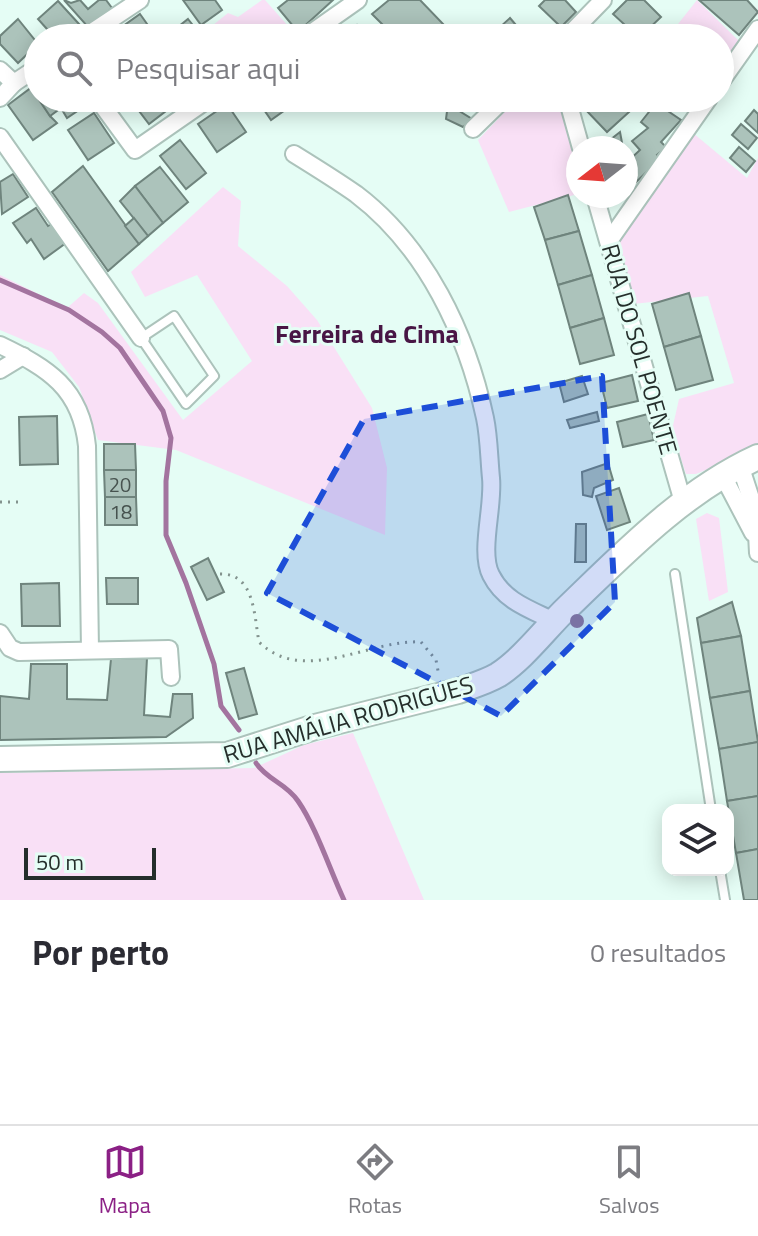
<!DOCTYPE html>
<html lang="pt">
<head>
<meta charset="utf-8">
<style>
	body { margin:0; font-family:"Titillium Web",sans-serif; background:#f2f2f3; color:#2b2b33 }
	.controls { position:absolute; right:24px; bottom:24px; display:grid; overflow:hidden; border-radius:16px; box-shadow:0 4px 20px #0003 }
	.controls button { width:72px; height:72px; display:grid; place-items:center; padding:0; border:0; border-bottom:2px solid #e1e1e2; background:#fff; color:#2b2b33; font:40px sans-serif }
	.compass { position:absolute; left:566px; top:136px; width:72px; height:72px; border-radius:50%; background:#fff; box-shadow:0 4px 20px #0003; rotate:253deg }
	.scale { position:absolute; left:24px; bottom:20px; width:132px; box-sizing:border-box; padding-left:8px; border:4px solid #252e2b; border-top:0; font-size:22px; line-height:28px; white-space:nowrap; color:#252e2b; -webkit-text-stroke:6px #e5fdf5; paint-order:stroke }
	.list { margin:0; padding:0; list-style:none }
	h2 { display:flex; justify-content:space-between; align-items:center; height:104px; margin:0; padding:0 32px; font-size:34px }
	h2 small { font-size:26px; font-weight:400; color:#7c7c81 }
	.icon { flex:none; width:44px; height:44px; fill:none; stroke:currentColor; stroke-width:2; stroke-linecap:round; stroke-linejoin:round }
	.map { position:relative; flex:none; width:758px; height:900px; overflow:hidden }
	.search { position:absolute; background:#fff; box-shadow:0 4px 20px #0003; left:24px; right:24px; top:24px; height:88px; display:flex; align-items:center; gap:20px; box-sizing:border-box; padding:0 28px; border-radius:44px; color:#7c7c81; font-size:30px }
	.sheet { height:224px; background:#fff }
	nav { display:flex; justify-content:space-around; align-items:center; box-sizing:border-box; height:112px; border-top:2px solid #e1e1e2; background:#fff; font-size:22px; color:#7c7c81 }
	nav a { display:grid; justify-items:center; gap:4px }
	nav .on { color:#8b2085 }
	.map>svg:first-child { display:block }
</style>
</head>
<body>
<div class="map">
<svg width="758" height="900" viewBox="0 0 758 900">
	<rect width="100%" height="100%" fill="#e5fdf5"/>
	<g fill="#f9e0f6">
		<path d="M262,0H265L289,27L274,38H197L228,13L238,17Z"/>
		<path d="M697,0L739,41L720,69V38H667Z"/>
		<path d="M518,98H559L578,168V194L509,212L478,140Z"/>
		<path d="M693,133L747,178L758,158V448L696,474H686L672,430L679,399L734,383L708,296L633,304L615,242Z"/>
		<path d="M223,187L241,201L238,246L287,286L317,320L372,408L387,468L385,535L176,450L98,440L79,387L52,352L0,330V275L67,308L84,293L98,303L183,420L252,361L197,275L145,297L131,272Z"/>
		<path d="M707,513L719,518L728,592L709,601L696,519Z"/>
		<path d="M353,733L424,900H0V773L254,768L304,745Z"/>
	</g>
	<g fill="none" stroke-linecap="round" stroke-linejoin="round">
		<g stroke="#a3749f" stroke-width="5">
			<path d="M0,280L69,310L102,332L120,348L163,411L171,438L166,481V535L186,583L214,664L221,706L239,730"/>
			<path d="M256,763C267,780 286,783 298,801C316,827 330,870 344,900"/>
		</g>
	</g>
	<g fill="#acc3bb" stroke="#6f847d" stroke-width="2">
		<path d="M64,0L71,3L80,0L88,9L99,0H106L112,8L88,27Z"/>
		<path d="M183,0H215L222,10L201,25Z"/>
		<path d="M288,0H333L298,32L278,8Z"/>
		<path d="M389,0H420L446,27L430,38H396L372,14Z"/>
		<path d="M545,0H565L576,12L561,27L539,6Z"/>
		<path d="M627,0H644L661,17L639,38L613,14Z"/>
		<path d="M699,0H747L758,12L739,35Z"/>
		<path d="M58,1L79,24L63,38H55L38,19Z"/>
		<path d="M140,14L157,38H115L112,34Z"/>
		<path d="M510,18L527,38H488Z"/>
		<path d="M18,19L38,44L18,63L0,44V36Z"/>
		<path d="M188,19L199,33L193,38H164Z"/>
		<path d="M357,25L366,36L372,35L376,38H346Z"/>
		<path d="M32,87L50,116L57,123L33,140L8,105Z"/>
		<path d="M38,88V98H89L92,101L67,118L61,108L50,116L33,91Z"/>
		<path d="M132,98H183L149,124L130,99Z"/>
		<path d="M256,98H302L271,120Z"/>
		<path d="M595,98H636L640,102L607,132L584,108Z"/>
		<path d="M656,103L681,120L661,142L666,147L657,155L660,159L626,192V161V163L640,150L632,141L648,128L641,122Z"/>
		<path d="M227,104L246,132L217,152L198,124Z"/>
		<path d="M448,104L472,119L463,127L446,119Z"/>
		<path d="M754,110L758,114V133L745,121Z"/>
		<path d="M94,113L114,143L88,160L68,130Z"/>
		<path d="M741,124L757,138L748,149L732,135Z"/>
		<path d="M620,132L623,148H606L605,144Z"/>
		<path d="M180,140L206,173L186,189L160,156Z"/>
		<path d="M739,147L755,161L746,172L730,158Z"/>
		<path d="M83,166L139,244L108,271L52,192Z"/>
		<path d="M160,167L188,202L163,223L135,186Z"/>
		<path d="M13,174L28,197L2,214L0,182Z"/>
		<path d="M135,186L163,223L148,236L120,201Z"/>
		<path d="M568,195L579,231L545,240L534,207Z"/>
		<path d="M36,208L48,226L53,223L66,243L44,259L31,239L27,243L13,223Z"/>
		<path d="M134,218L148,236L139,244L125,226Z"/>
		<path d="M579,231L592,275L558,285L545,240Z"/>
		<path d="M592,275L604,318L570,328L558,285Z"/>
		<path d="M689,293L701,336L664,347L652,304Z"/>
		<path d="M604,318L614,355L580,364L570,328Z"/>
		<path d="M701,336L713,380L676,390L664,347Z"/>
		<path d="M632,375L638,401L607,408L601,383Z"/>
		<path d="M582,376L588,394L564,402L559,383Z"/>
		<path d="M597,412L599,421L570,428L567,420Z"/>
		<path d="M648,414L654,440L623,447L617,422Z"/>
		<path d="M57,416L58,464L20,465L19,417Z"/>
		<path d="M104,444H135L136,470H104Z"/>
		<path d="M608,463L613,480L594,488L592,497L583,495L582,472Z"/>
		<path d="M104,470H136V497H105Z"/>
		<path d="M619,488L630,522L607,530L596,496Z"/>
		<path d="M105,497H136L137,525H105Z"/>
		<path d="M576,524H586V562H575Z"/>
		<path d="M208,558L224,592L207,600L191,567Z"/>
		<path d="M106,578H138V604H107Z"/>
		<path d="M59,583L60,626H22L21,584Z"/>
		<path d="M732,602L741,636L701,643L697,618Z"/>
		<path d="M741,636L750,691L710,698L701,643Z"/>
		<path d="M147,658L144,715L170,717L173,694H192L193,718L166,737L0,740V696L29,699L31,664H67V699L107,700L111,659Z"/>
		<path d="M244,668L257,714L239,719L226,673Z"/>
		<path d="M750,691L758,742L719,749L710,698Z"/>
		<path d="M758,742V796L727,801L719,749Z"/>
		<path d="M758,796V849L736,853L727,801Z"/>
		<path d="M758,849V900H744L736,853Z"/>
	</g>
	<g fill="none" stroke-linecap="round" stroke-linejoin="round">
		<g stroke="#acc3bb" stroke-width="12">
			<g id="lane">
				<path d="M174,316L214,376L186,404L141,338Z"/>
				<path d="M675,574L711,810"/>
				<path d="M720,870L725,900"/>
			</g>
		</g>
		<g stroke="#acc3bb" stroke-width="20">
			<g id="street">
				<path d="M83,38L140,0"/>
				<path d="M304,38L358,0"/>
				<path d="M566,38L603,0"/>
				<path d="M0,70L14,83L38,67"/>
				<path d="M720,83L758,29"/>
				<path d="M0,98L14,83"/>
				<path d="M97,98L135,150L210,98"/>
				<path d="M567,98L581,148"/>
				<path d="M473,129L505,98"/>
				<path d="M0,137L141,338"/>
				<path d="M294,154C315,167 336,180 356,194C426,247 467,334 485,418C489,437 489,458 491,478C494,506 479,552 491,575C504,601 529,609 554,621"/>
				<path d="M595,196L683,502"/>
				<path d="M609,241L709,98"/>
				<path d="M0,345C48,368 81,388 87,446L90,650"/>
				<path d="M0,370L23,356"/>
				<path d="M740,465L756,514L758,553"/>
				<path d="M722,474L753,533"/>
				<path d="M0,633L10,648L19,652L169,649L171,677"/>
			</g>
		</g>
		<g stroke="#acc3bb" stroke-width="28">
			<path id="secondary" d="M0,759L227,755L315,727L458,691C472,686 486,682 498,675C524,658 545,629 568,607C626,551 684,491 758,457"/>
		</g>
		<g stroke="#83938e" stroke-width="3" stroke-dasharray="2 6" stroke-linecap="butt">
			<path d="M0,502H20"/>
			<path d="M220,574C255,573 254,616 259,642C304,686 369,639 421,642L436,660L439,676"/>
		</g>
		<use href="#lane" stroke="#fff" stroke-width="8"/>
		<use href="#street" stroke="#fff" stroke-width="16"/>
		<use href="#secondary" stroke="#fff" stroke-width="24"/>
	</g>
	<circle fill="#927b98" cx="577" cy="621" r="7"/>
	<path fill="#1d4ed8" fill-opacity="0.2" stroke="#1d4ed8" stroke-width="6" stroke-dasharray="16 10" stroke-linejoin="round" d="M602,376L615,602L501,716L267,593L364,419Z"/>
	<g text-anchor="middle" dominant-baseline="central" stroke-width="6" stroke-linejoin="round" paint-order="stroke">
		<g font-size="20" fill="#47534f">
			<text x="120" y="484">20</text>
			<text x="121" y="511">18</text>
		</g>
		<g font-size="24" fill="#252e2b" stroke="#e5fdf5">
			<text transform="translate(640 349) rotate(74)">RUA DO SOL POENTE</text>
			<text transform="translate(348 719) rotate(-16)">RUA AMÁLIA RODRIGUES</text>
		</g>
		<g font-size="26" font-weight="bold" fill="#481645" stroke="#e5fdf5">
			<text x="367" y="333">Ferreira de Cima</text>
		</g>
	</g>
</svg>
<div class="controls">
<button><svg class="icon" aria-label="layers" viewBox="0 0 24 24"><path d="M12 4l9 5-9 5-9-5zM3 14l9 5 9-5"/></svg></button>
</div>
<svg class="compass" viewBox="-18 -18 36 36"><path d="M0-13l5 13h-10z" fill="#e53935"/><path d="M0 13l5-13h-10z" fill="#7c7c81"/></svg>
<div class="scale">50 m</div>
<div class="search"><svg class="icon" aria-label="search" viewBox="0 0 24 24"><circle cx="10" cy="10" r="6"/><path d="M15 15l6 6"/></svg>Pesquisar aqui</div>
</div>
<section class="sheet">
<h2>Por perto<small>0 resultados</small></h2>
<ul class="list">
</ul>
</section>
<nav>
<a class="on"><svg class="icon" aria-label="map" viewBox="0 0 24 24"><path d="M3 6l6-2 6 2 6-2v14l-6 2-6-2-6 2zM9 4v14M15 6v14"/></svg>Mapa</a>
<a><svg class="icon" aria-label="directions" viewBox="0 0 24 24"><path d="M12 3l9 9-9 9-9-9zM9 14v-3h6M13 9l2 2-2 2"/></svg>Rotas</a>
<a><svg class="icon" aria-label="saved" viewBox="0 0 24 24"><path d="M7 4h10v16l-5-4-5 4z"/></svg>Salvos</a>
</nav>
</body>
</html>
